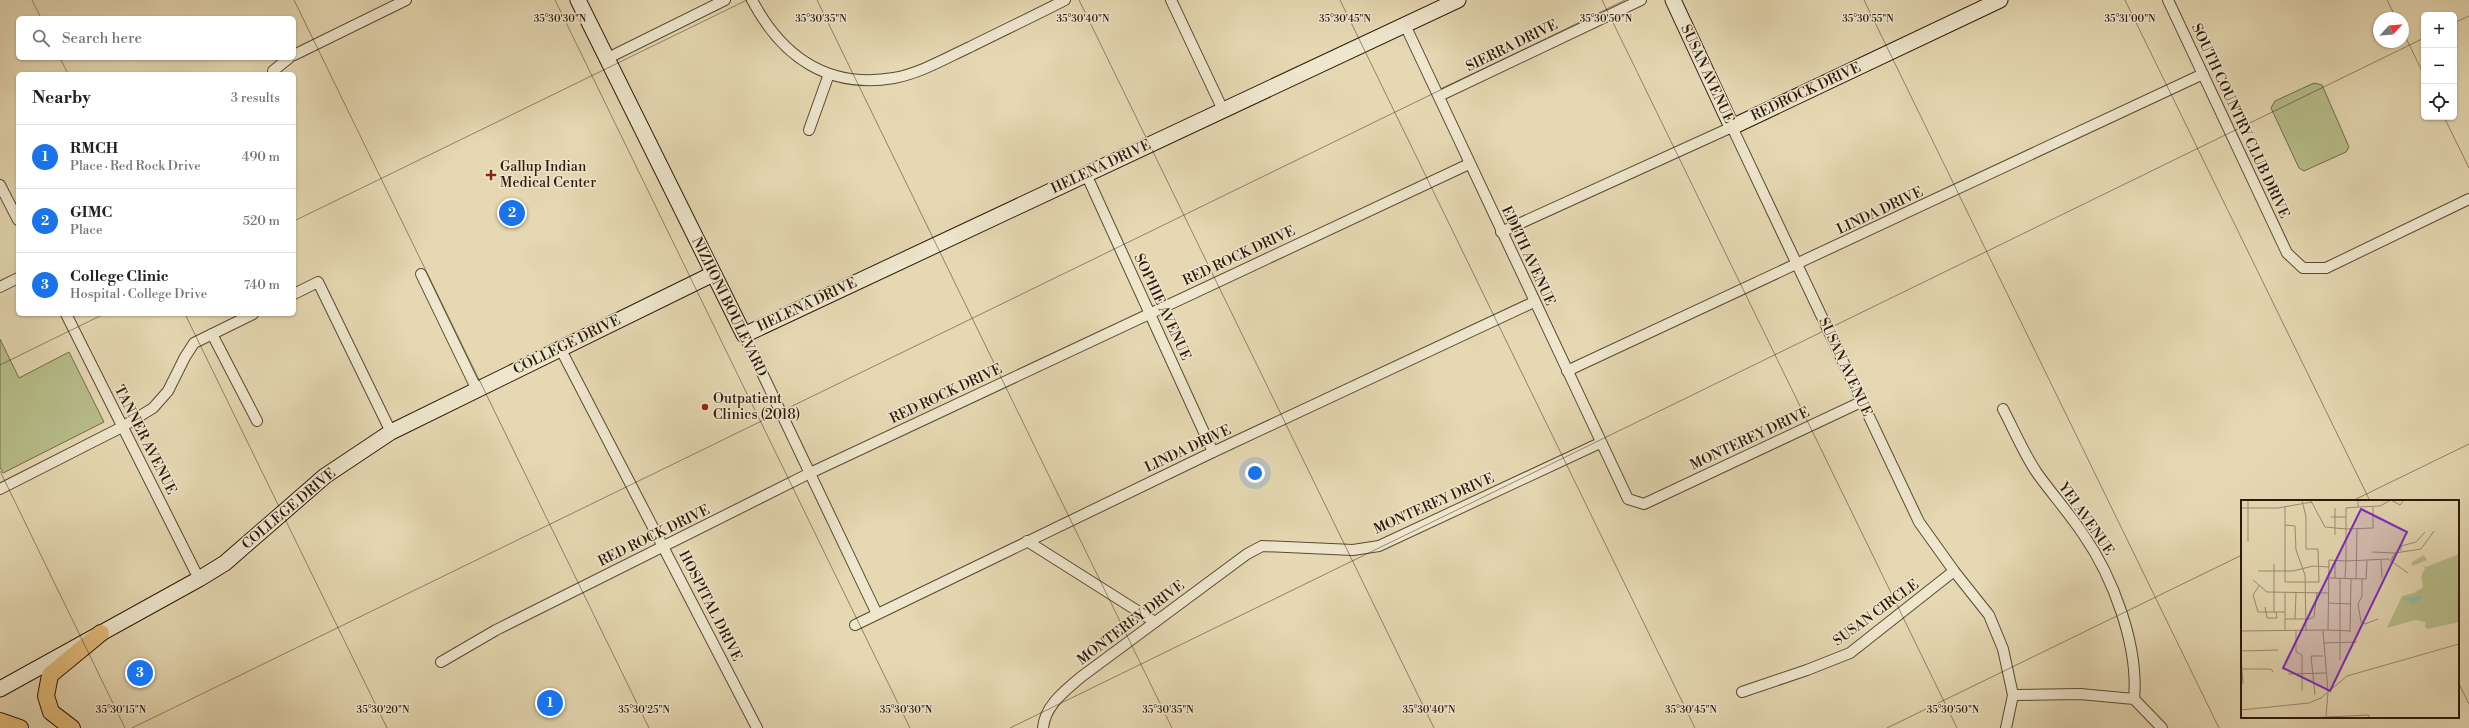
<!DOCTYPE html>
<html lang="en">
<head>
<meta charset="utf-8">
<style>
	body { margin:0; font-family:"Libre Bodoni",serif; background:#f2f2f2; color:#202124 }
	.controls { position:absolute; right:12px; top:12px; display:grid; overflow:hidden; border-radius:6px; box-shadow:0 1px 3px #0004 }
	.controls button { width:36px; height:36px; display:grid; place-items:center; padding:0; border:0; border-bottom:1px solid #e0e0e0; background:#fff; color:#202124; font:20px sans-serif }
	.compass { position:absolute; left:2373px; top:12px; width:36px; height:36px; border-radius:50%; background:#fff; box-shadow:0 1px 3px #0004; rotate:64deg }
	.you { position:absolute; left:1255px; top:473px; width:14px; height:14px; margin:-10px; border:3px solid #fff; border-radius:50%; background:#1a73e8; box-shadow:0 0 0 6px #1a73e833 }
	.badge { display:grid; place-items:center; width:26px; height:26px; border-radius:50%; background:#1a73e8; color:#fff; font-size:13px; font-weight:700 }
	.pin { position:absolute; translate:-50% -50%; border:2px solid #fff; box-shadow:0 1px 4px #0006 }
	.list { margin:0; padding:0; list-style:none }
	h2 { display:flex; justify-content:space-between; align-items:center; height:52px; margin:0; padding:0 16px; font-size:17px }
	h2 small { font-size:13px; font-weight:400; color:#757577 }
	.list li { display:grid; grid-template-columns:26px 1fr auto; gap:12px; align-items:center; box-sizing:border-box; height:64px; padding:0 16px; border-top:1px solid #e0e0e0 }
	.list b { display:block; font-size:15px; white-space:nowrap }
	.list p { margin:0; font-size:13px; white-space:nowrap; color:#757577 }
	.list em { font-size:13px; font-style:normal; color:#757577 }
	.icon { flex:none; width:22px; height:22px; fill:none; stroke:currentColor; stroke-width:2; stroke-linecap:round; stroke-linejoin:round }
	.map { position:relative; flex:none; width:2469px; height:728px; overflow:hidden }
	.search { position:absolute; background:#fff; box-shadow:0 1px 3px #0004; left:16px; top:16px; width:280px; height:44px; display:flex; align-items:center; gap:10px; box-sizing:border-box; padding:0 14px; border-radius:6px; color:#757577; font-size:15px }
	.panel { position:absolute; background:#fff; box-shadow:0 1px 3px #0004; left:16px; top:72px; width:280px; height:244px; border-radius:6px }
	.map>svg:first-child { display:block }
</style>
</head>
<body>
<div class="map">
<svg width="2469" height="728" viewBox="0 0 2469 728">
	<rect width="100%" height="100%" fill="#e5d8b2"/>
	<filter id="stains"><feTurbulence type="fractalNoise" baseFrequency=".005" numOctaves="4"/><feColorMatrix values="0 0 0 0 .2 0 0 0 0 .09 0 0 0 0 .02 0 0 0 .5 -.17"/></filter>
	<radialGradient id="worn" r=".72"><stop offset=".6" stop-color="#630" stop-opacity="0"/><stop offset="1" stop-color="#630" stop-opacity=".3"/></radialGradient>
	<g fill="#b7be8a" stroke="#736c4a">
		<path d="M2314,83L2322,85L2349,147L2346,152L2304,171L2299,168L2271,108L2275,101Z"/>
		<path d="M0,339L19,378L69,352L104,422L3,473L0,467Z"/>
	</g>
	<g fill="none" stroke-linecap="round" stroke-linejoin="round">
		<g stroke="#5c4934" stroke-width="12">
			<g id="street">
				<path d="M752,0C782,57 828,89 894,78C921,73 946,58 970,47C1002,31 1034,16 1065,0"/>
				<path d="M1171,0L1223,110"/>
				<path d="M2168,0L2287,253L2303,268H2326L2469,199"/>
				<path d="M1405,25L1628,499L1644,504L1861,402"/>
				<path d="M294,55L406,0"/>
				<path d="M606,59L725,0"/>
				<path d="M273,74V71L289,58"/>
				<path d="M1439,96L1641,0"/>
				<path d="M809,130L829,74"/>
				<path d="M1086,174L1213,452"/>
				<path d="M0,185L18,220"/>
				<path d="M1501,232L1732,127L1919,522L1954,571L1989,615L2003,649L2013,695L2006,728"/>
				<path d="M421,274L477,390"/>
				<path d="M0,287L18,278"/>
				<path d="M294,294L318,282L391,432"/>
				<path d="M66,314L199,579"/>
				<path d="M212,334L257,421"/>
				<path d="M744,335L877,614"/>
				<path d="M560,348L757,728"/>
				<path d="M1567,371L2203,74"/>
				<path d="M2003,409C2014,430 2024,454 2037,473C2052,494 2069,513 2083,534C2113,577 2139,646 2134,699"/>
				<path d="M0,489L122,427L153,408L168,391L185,357L194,343L253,314"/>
				<path d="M1027,541L1155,622"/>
				<path d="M855,625L1213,452L1534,302"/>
				<path d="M441,662L496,630L808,474L1469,164"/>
				<path d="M1742,692L1807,670L1850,653L1954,571"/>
				<path d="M2013,695L2080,694L2134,699L2162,728"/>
				<path d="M1043,728C1045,705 1065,691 1081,677L1247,554L1262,546L1353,550L1379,546L1600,443"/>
			</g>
		</g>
		<g stroke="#2f190a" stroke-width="17">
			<g id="secondary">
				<path d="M578,0L744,335L1458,0"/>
				<path d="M1673,0L1732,127L2000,0"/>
				<path d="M0,689L199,579L225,563L325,476L391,432L713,274"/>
			</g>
		</g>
		<g stroke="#2f190a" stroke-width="18">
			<g id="primary">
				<path d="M0,721L20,728"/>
				<path d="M72,728L51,712L46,696L50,675L101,633"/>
			</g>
		</g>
		<use href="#street" stroke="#eee6cd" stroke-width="10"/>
		<use href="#secondary" stroke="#eee6cd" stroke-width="15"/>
		<use href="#primary" stroke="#e2bc79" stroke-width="16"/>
	</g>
	<path fill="none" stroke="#2f190a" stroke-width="1" stroke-opacity="0.45" d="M32,0L41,18M294,0L649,728M555,0L910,728M817,0L1172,728M1079,0L1434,728M1340,0L1695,728M1602,0L1957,728M1864,0L2219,728M2125,0L2370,501M2387,0L2396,18M2454,23L2469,16M2403,32L2424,75M60,58L68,74M2444,117L2469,168M294,221L747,0M185,314L387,728M0,365L104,314M0,471L125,728M2352,501L2469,444M2458,682L2469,704M132,728L1625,0M1010,728L2424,38M1887,728L2242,555"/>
	<g fill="#8f2418" stroke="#eee6cd" stroke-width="1.5">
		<path d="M489 169h4v4h4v4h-4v4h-4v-4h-4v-4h4z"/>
		<circle cx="705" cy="407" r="4"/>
	</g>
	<g text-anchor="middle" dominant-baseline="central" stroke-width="3" stroke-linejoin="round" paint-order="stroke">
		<g font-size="14" fill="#2f190a" stroke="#eee6cd">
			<text transform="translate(1512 46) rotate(-26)">SIERRA DRIVE</text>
			<text transform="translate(1707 74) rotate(65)">SUSAN AVENUE</text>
			<text transform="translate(1806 92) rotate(-25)">REDROCK DRIVE</text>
			<text transform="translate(2240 121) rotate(65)">SOUTH COUNTRY CLUB DRIVE</text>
			<text transform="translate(1101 167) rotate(-25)">HELENA DRIVE</text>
			<text transform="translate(1880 211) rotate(-25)">LINDA DRIVE</text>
			<text transform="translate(1239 256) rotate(-25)">RED ROCK DRIVE</text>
			<text transform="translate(1528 256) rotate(65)">EDITH AVENUE</text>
			<text transform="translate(807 305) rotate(-25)">HELENA DRIVE</text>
			<text transform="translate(729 307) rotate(64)">NIZHONI BOULEVARD</text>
			<text transform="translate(1162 307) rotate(65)">SOPHIE AVENUE</text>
			<text transform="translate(567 345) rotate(-26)">COLLEGE DRIVE</text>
			<text transform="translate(1845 367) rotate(65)">SUSAN AVENUE</text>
			<text transform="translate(946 394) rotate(-25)">RED ROCK DRIVE</text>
			<text transform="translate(1750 439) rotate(-25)">MONTEREY DRIVE</text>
			<text transform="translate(145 440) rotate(63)">TANNER AVENUE</text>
			<text transform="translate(1188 449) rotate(-25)">LINDA DRIVE</text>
			<text transform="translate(1434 504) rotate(-24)">MONTEREY DRIVE</text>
			<text transform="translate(289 509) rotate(-40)">COLLEGE DRIVE</text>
			<text transform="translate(2086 519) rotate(55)">YEI AVENUE</text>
			<text transform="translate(654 536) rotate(-26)">RED ROCK DRIVE</text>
			<text transform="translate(710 606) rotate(63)">HOSPITAL DRIVE</text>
			<text transform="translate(1876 613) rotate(-36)">SUSAN CIRCLE</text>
			<text transform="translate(1131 623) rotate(-37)">MONTEREY DRIVE</text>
		</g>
		<g font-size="14" fill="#2f190a" stroke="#eee6cd" text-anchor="start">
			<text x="500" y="167">Gallup Indian<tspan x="500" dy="16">Medical Center</tspan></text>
			<text x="713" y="399">Outpatient<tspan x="713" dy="16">Clinics (2018)</tspan></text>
		</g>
	</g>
	<g transform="translate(2241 500)">
		<rect width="218" height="218" fill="#e5d8b2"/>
		<path d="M218,54V122L187,129L184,127L185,122L174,120L146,128L161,96L173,93L182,87L180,77L184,68L181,65L185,67ZM183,55L186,60L171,66V62Z" fill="#b7be8a"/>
		<path d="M181,95V98L172,105L162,99Z" fill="#97bba7"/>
		<path fill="none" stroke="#9c8c6f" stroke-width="1" d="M150,0L159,5L163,0M70,1L84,27L105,29M44,7V82H78L77,49H65V17L61,0M117,7L139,6L150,0M0,8H37L71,2M90,17H105M44,25L54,26L55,50L64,75L65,131M105,29L132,28V7M94,35V8M7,42V0M160,51V46L175,42L184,32M131,52L154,53M140,60L141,78M150,60L154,53L180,49L193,31M33,64V112M17,71H52L72,66L88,67M88,78L125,79L126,61M94,78V60M104,79L105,61L147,59L167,73M115,79L116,29M121,79V96L117,104L120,122L124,124L137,119M12,80L26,92L88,93M18,86L12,95L17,112H44M87,103L109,104M24,107L26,118H36L35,112M44,119H68L73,117L76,92M54,119L55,93M55,130V152L61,155V191M87,130L109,131M0,131L87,130L88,60L105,61V8L117,7V0M44,131V92M82,131L87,192M109,132L110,79M83,143L116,142M0,151L37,150M0,156L2,184M99,160V79M2,169H30L32,172M47,174L85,173M74,195L70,156H82M0,210L68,203L80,198L106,176L218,144M85,216L87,192M65,218L128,215V218"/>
		<path fill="#7b2cbf" fill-opacity="0.15" stroke="#7b2cbf" stroke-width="2" d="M120,9L166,32L89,191L42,168Z"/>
		<rect width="218" height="218" fill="none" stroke="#2f190a" stroke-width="2"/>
	</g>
	<g font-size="10" text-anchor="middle" fill="#2f190a" stroke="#eee6cd" stroke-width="3" stroke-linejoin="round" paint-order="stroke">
		<text x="560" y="22">35°30'30"N</text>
		<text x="2130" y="22">35°31'00"N</text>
		<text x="821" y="22">35°30'35"N</text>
		<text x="1083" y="22">35°30'40"N</text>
		<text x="1345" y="22">35°30'45"N</text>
		<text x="1606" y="22">35°30'50"N</text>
		<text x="1868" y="22">35°30'55"N</text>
		<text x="121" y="713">35°30'15"N</text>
		<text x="383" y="713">35°30'20"N</text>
		<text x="644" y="713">35°30'25"N</text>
		<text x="906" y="713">35°30'30"N</text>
		<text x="1168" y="713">35°30'35"N</text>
		<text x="1429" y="713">35°30'40"N</text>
		<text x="1691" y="713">35°30'45"N</text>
		<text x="1953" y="713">35°30'50"N</text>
	</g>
	<rect width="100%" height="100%" filter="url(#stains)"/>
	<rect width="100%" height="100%" fill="url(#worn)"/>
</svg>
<div class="controls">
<button>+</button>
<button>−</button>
<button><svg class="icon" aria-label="locate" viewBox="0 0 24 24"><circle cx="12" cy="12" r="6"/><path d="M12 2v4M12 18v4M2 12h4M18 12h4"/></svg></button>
</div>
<svg class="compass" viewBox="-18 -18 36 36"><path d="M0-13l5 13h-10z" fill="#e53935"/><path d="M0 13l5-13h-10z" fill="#757577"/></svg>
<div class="you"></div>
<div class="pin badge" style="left:550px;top:703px">1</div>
<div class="pin badge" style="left:512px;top:213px">2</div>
<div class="pin badge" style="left:140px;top:673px">3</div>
<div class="search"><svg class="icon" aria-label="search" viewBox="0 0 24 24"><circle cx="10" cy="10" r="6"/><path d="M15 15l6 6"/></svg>Search here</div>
<section class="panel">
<h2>Nearby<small>3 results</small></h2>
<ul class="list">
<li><span class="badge">1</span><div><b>RMCH</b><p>Place · Red Rock Drive</p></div><em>490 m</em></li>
<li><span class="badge">2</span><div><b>GIMC</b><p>Place</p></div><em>520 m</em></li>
<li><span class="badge">3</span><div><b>College Clinic</b><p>Hospital · College Drive</p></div><em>740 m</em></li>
</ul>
</section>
</div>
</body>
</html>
